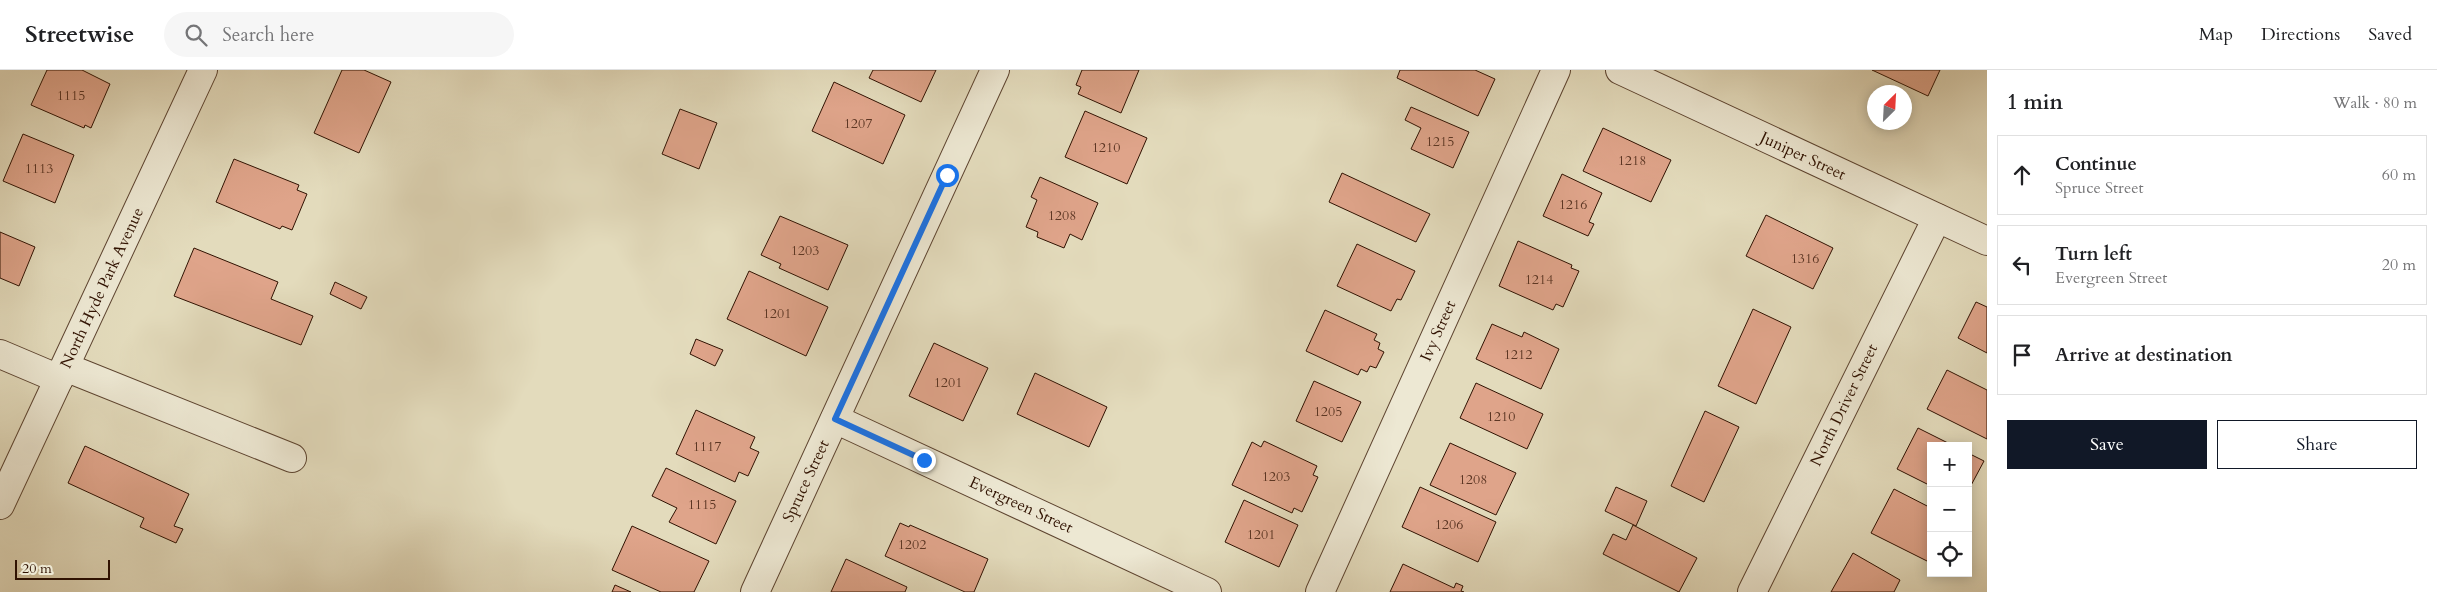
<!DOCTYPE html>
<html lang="en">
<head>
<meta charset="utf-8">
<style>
	body { margin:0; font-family:Cardo,serif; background:#f6f6f6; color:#202124 }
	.controls { position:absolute; right:15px; bottom:15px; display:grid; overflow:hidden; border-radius:0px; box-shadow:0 2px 12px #0003 }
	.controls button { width:45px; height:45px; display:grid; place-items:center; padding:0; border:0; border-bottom:1px solid #e0e0e0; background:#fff; color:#202124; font:25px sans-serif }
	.compass { position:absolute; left:1867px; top:15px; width:45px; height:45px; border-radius:50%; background:#fff; box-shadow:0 2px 12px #0003; rotate:24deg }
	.scale { position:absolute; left:15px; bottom:12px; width:95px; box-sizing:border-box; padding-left:5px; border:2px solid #301202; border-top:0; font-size:14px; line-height:18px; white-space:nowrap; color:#301202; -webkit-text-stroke:4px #ede8d3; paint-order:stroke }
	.stop { position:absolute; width:15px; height:15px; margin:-11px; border:4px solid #1a73e8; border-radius:50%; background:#fff }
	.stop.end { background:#1a73e8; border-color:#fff; box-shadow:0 1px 5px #0008 }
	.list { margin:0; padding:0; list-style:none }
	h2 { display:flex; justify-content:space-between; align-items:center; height:65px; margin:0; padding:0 20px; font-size:21px }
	h2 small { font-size:16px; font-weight:400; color:#757577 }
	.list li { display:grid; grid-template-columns:32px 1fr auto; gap:15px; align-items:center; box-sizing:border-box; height:80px; margin:0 10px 10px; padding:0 10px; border:1px solid #e0e0e0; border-radius:0px }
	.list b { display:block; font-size:19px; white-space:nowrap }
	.list p { margin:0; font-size:16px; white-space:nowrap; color:#757577 }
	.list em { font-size:16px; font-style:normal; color:#757577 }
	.actions { display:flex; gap:10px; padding:15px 20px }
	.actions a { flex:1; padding:11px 0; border:1px solid #111827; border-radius:0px; text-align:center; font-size:18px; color:#111827 }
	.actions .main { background:#111827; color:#fff }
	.icon { flex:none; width:28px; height:28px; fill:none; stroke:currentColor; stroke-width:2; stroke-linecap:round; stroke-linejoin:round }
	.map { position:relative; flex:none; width:1987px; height:522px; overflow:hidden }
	header { display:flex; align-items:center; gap:30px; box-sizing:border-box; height:70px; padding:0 25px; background:#fff; border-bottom:1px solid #e0e0e0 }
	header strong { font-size:24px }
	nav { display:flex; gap:28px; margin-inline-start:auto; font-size:18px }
	.search { width:350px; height:45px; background:#f6f6f6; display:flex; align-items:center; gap:12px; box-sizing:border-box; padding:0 18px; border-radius:28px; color:#757577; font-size:19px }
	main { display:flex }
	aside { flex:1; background:#fff }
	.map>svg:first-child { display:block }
</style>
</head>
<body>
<header>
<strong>Streetwise</strong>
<div class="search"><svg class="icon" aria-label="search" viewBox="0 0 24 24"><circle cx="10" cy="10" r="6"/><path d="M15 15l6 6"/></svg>Search here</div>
<nav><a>Map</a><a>Directions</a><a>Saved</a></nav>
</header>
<main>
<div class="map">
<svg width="1987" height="522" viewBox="0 0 1987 522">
	<rect width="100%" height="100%" fill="#e3dbbc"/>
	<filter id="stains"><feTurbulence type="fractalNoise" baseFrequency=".004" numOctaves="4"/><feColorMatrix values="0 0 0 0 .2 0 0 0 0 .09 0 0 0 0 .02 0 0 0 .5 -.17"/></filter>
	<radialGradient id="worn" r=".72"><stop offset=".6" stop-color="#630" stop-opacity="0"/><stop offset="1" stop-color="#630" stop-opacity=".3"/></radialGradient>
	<g fill="#dfa48a" stroke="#301202">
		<path d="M47,0H82L110,14L91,58L85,55L84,58L31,35Z"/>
		<path d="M342,0H364L391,12L359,83L314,63Z"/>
		<path d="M873,0H936L921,32L869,8Z"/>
		<path d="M1082,0H1139L1121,43L1078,24L1081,17L1076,15Z"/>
		<path d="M1400,0H1475L1495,9L1478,46L1397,8Z"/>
		<path d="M1872,0H1940L1928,26Z"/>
		<path d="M834,12L905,45L883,94L812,61Z"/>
		<path d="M1411,37L1469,62L1453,98L1411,79L1421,58L1405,50Z"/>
		<path d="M680,39L717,53L699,99L662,84Z"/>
		<path d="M1085,41L1147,68L1127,114L1065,87Z"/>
		<path d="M1603,58L1671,90L1651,132L1583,101Z"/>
		<path d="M23,64L74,85L55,133L3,111Z"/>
		<path d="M234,89L299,115L297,120L307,124L292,160L282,156L280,159L216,132Z"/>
		<path d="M1342,103L1430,144L1416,172L1329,132Z"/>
		<path d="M1562,104L1602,123L1589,152L1594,154L1588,166L1543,146Z"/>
		<path d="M1040,107L1098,133L1082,170L1070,164L1064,178L1037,167L1038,162L1026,157L1037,130L1031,127Z"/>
		<path d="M1766,145L1833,178L1813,219L1746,186Z"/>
		<path d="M780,146L848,175L828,220L779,198L781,194L761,185Z"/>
		<path d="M0,162L35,177L19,216L0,208Z"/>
		<path d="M1518,171L1572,195L1571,198L1579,201L1563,237L1556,234L1553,240L1499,216Z"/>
		<path d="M1357,174L1415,201L1401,230L1397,229L1391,241L1337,216Z"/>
		<path d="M194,178L278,212L271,229L313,246L301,275L174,226Z"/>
		<path d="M749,201L828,237L806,286L727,249Z"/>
		<path d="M335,212L367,227L361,239L330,224Z"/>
		<path d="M1976,232L1987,237V283L1958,268Z"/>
		<path d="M1753,239L1791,257L1756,334L1718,316Z"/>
		<path d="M1325,240L1377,264L1374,270L1380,273L1378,279L1384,282L1376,298L1370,296L1367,302L1361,299L1358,305L1306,281Z"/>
		<path d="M1492,254L1522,267L1524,262L1559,279L1541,319L1476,289Z"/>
		<path d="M696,269L723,280L715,296L690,284Z"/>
		<path d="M934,273L988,298L963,351L909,326Z"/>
		<path d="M1947,300L1987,320V369L1927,339Z"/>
		<path d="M1035,303L1107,337L1089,377L1017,344Z"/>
		<path d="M1314,311L1361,332L1342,372L1296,351Z"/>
		<path d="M1476,313L1543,344L1527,379L1460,348Z"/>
		<path d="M696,340L755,367L750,378L759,382L748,406L739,402L735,412L676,384Z"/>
		<path d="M1705,341L1739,357L1704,432L1671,416Z"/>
		<path d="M1918,358L1954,376H1931V416L1897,399Z"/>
		<path d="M1264,371L1317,396L1313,405L1318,407L1302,442L1294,438L1292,443L1232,415L1252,372L1261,377Z"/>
		<path d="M1450,373L1516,403L1496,445L1430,415Z"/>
		<path d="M85,376L189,424L174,456L183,459L176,473L140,457L144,448L68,413Z"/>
		<path d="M1968,383L1984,391L1968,421Z"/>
		<path d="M666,398L736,431L716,474L669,452L677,438L652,426Z"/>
		<path d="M1420,417L1496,452L1478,492L1402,457Z"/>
		<path d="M1616,417L1647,431L1636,456L1605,441Z"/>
		<path d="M1894,419L1931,438V493L1871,463Z"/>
		<path d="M1244,430L1298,455L1279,497L1225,472Z"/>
		<path d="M900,453L909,457L910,455L988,489L974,522H965L885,486Z"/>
		<path d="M1633,455L1697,488L1679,522L1603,484L1613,464L1626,470Z"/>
		<path d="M632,456L709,491L694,522H661L612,500Z"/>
		<path d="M1853,483L1900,510L1894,522H1831Z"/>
		<path d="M846,489L907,517L905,522H831Z"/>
		<path d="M1403,494L1454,518L1456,513L1463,516L1461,521L1464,522H1390Z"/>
		<path d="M615,515L631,522H612Z"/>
	</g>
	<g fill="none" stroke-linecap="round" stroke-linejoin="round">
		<g stroke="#5d4430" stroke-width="30">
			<g id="minor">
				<path d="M1620,0L1987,171"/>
				<path d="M0,284L59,309"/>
				<path d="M65,297L292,388"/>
				<path d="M835,349L1207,522"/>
				<path d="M0,435L203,0"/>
				<path d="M755,522L995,0"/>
				<path d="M1320,522L1556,0"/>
				<path d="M1752,522L1937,148"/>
			</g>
		</g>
		<use href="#minor" stroke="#ede8d3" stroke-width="28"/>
	</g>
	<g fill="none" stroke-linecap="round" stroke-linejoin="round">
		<path stroke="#1a73e8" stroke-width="6" d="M924,390L835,349L947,105"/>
	</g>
	<g text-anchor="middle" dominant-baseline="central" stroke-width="4" stroke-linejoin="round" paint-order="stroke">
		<g font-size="14" fill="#5c3624">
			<text x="71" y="25">1115</text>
			<text x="858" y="53">1207</text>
			<text x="1440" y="71">1215</text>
			<text x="1106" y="77">1210</text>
			<text x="1632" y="90">1218</text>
			<text x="39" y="98">1113</text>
			<text x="1573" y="134">1216</text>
			<text x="1062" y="145">1208</text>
			<text x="805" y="180">1203</text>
			<text x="1805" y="188">1316</text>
			<text x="1539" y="209">1214</text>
			<text x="777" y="243">1201</text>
			<text x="1518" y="284">1212</text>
			<text x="948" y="312">1201</text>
			<text x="1328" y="341">1205</text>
			<text x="1501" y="346">1210</text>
			<text x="707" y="376">1117</text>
			<text x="1276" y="406">1203</text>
			<text x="1473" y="409">1208</text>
			<text x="702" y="434">1115</text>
			<text x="1449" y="454">1206</text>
			<text x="1261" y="464">1201</text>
			<text x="912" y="474">1202</text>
		</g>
		<g font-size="16" fill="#301202" stroke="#ede8d3">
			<text transform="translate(1803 86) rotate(25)">Juniper Street</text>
			<text transform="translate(102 218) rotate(-65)">North Hyde Park Avenue</text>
			<text transform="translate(1438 261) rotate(-66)">Ivy Street</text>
			<text transform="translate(1844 335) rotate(-64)">North Driver Street</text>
			<text transform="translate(806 411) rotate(-65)">Spruce Street</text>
			<text transform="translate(1021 435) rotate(25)">Evergreen Street</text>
		</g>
	</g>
	<rect width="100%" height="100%" filter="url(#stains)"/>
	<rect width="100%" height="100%" fill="url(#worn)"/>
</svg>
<div class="controls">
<button>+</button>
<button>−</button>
<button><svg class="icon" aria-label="locate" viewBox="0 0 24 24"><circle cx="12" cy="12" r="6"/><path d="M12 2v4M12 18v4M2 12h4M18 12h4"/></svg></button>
</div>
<svg class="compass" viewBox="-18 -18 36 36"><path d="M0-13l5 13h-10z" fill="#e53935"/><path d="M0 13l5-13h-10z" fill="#757577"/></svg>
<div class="scale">20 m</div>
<div class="stop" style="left:947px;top:105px"></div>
<div class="stop end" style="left:924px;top:390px"></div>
</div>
<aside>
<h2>1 min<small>Walk · 80 m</small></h2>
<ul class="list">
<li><svg class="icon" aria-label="ahead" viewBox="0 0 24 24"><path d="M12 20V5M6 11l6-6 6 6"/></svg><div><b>Continue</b><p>Spruce Street</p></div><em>60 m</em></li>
<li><svg class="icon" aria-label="left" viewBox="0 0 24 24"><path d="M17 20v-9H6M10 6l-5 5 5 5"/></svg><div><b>Turn left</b><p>Evergreen Street</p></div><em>20 m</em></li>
<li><svg class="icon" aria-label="arrive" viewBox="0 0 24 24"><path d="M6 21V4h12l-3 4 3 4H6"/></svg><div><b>Arrive at destination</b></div></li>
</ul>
<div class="actions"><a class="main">Save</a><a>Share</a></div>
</aside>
</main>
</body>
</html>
